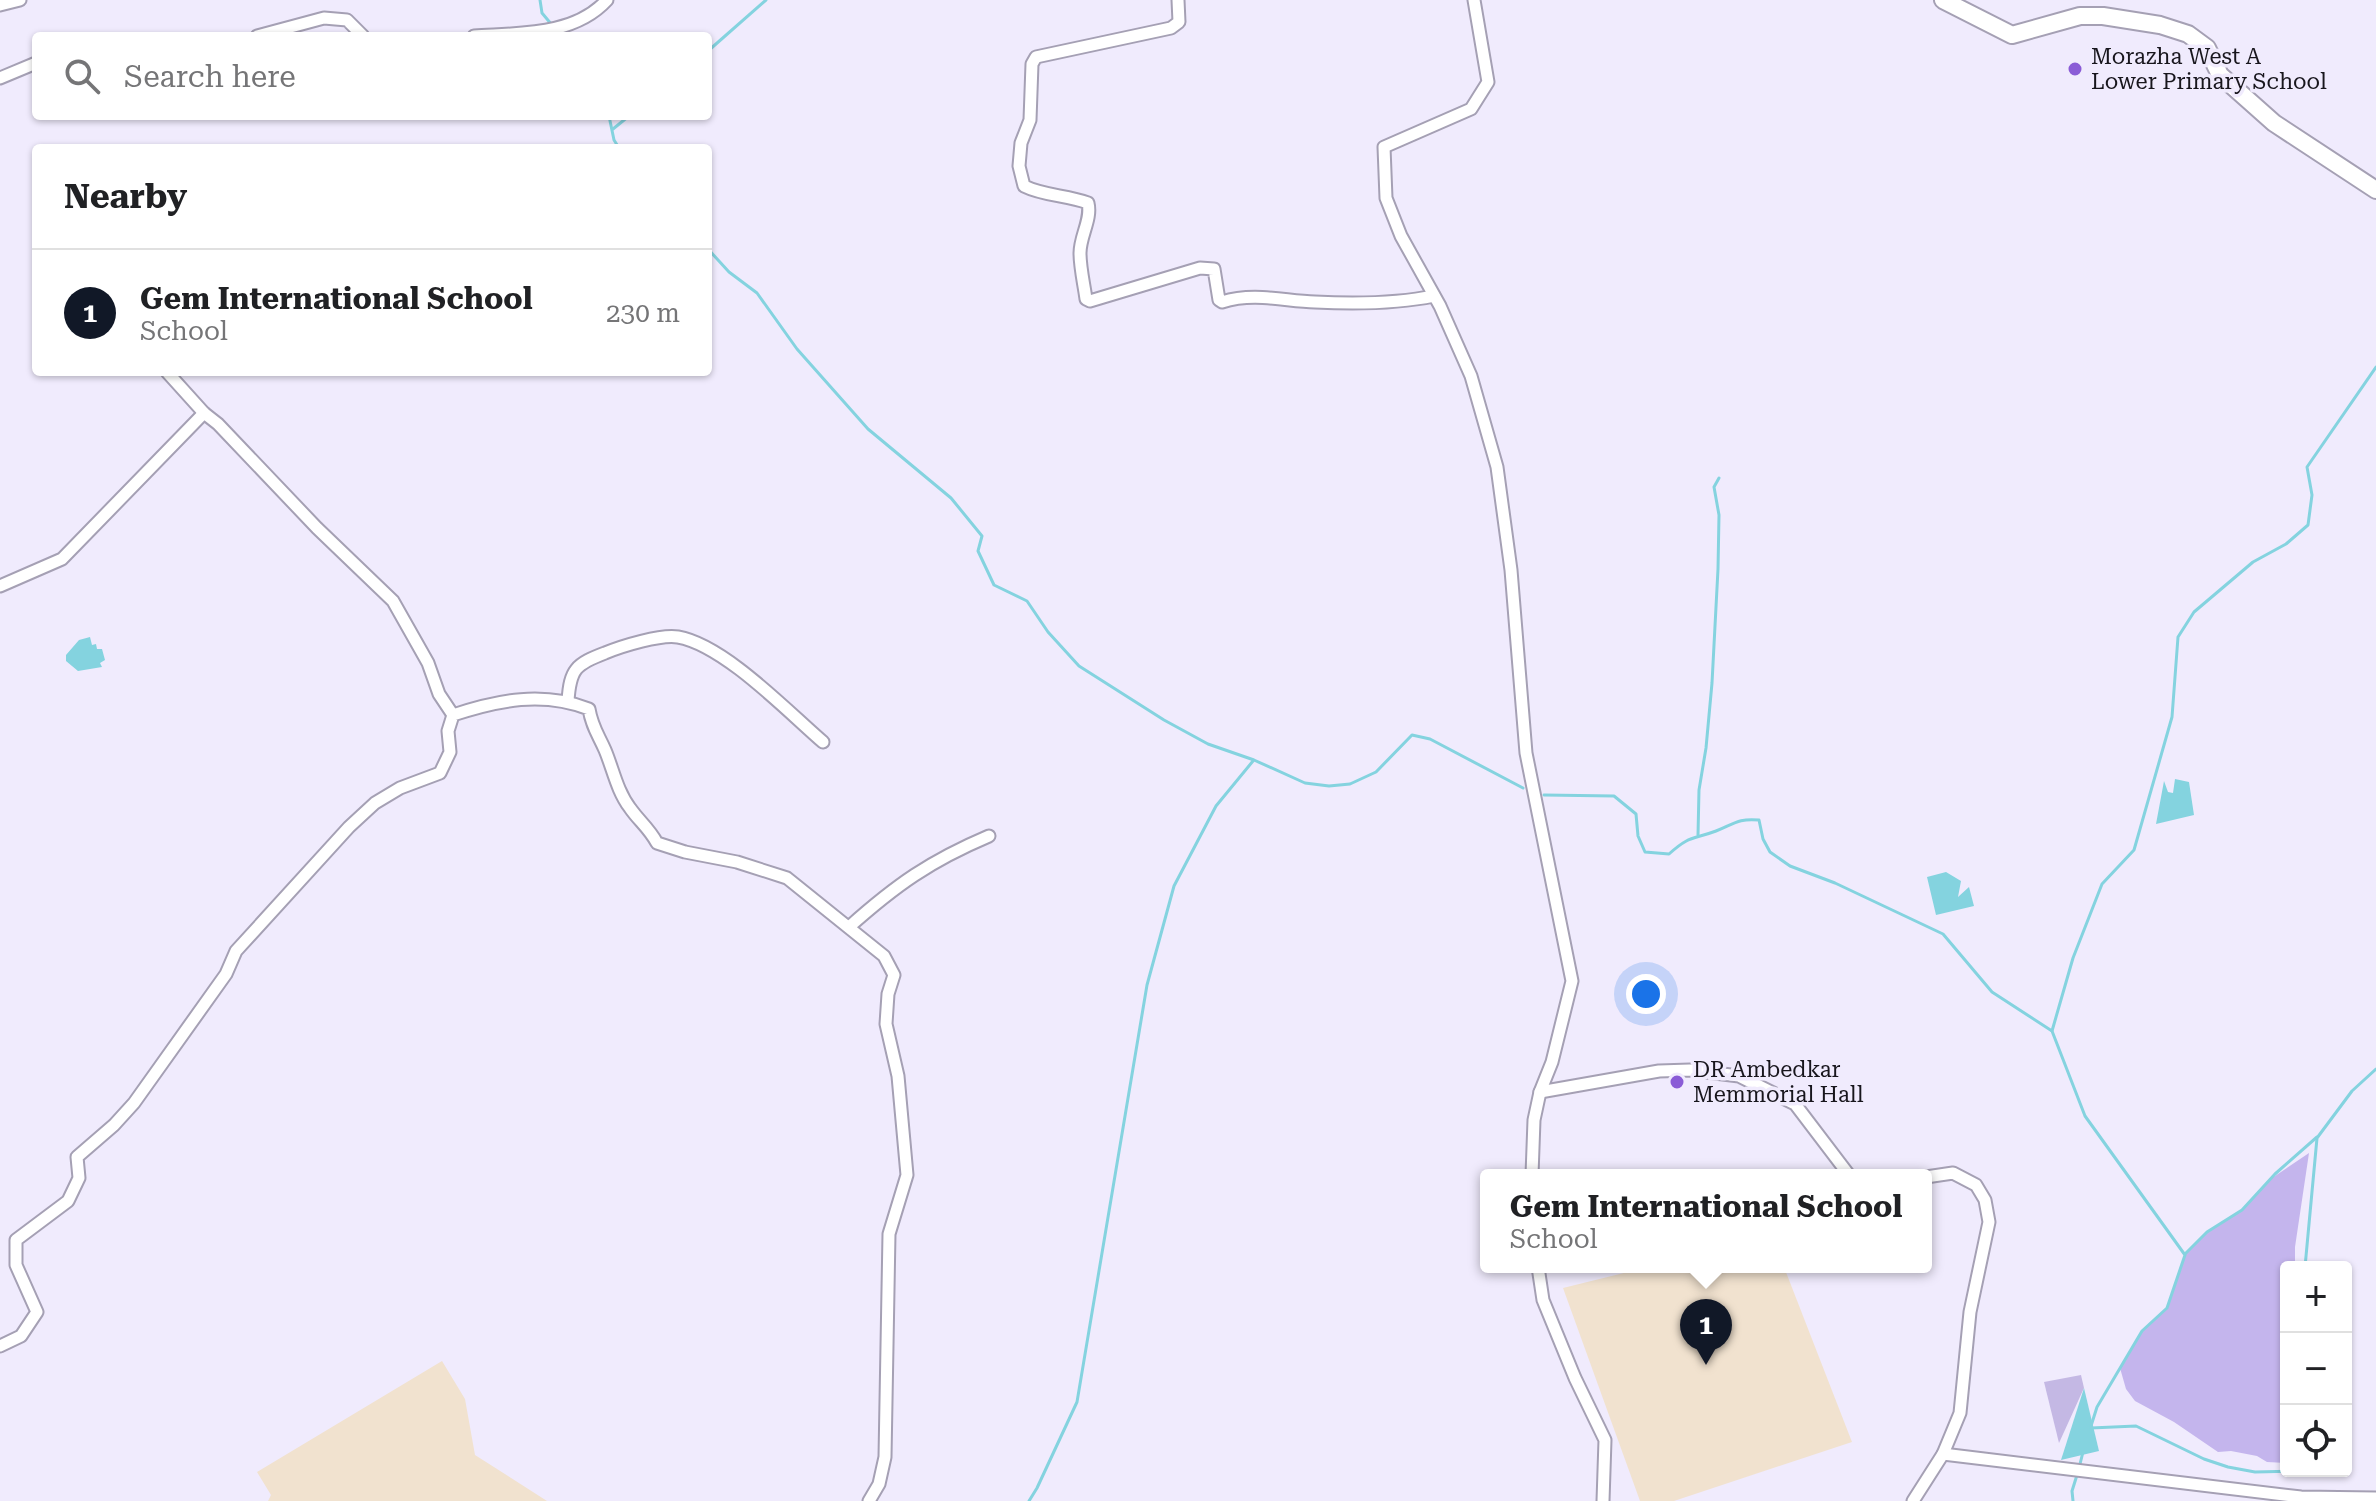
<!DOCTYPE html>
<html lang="en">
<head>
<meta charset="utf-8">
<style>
	body { margin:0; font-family:"Roboto Serif",serif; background:#f2f2f2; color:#202124 }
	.controls { position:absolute; right:24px; bottom:24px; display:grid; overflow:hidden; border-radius:8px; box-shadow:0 2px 6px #0004 }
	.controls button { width:72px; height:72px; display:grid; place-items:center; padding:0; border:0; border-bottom:2px solid #e0e0e0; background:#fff; color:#202124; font:40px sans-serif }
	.you { position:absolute; left:1646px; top:994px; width:28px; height:28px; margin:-20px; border:6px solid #fff; border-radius:50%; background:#1a73e8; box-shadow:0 0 0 12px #1a73e833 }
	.badge { display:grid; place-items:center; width:52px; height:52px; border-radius:50%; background:#111827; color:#fff; font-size:26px; font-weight:700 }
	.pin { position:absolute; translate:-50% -66px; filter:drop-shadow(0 2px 4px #0008) }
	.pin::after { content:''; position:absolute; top:42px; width:28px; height:24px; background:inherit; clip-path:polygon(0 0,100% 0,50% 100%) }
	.popup { position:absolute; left:1480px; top:1169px; width:452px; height:104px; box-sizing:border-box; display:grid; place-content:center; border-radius:8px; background:#fff; filter:drop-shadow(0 2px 6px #0005); font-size:26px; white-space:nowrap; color:#757577 }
	.popup b { font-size:30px; color:#202124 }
	.popup::after { content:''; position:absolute; left:50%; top:100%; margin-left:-16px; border:16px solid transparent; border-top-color:#fff }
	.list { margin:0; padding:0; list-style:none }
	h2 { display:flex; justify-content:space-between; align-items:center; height:104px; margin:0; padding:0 32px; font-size:34px }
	h2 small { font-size:26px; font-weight:400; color:#757577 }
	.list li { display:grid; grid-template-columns:52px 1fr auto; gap:24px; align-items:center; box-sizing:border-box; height:128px; padding:0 32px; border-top:2px solid #e0e0e0 }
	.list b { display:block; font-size:30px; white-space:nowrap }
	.list p { margin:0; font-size:26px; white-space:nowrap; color:#757577 }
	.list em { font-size:26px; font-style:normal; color:#757577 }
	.icon { flex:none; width:44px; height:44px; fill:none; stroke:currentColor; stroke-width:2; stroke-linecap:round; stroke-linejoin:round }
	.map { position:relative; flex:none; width:2376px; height:1501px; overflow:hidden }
	.search { position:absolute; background:#fff; box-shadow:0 2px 6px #0004; left:32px; top:32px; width:680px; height:88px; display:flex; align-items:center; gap:20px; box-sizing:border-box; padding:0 28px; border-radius:8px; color:#757577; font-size:30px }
	.panel { position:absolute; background:#fff; box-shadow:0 2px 6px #0004; left:32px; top:144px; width:680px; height:232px; border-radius:8px }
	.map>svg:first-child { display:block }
</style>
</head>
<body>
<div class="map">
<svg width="2376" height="1501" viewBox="0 0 2376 1501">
	<rect width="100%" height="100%" fill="#f0ebfd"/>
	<g fill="#f1e2cf">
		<path d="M1648,1267H1784L1852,1442L1674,1501H1640L1563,1288Z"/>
		<path d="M442,1361L465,1399L475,1455L547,1501H268L271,1495L257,1472Z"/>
	</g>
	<path fill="#c4b8e4" d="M2081,1375L2084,1388L2059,1443L2044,1382Z"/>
	<path fill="#c4b5ed" d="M2309,1153L2295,1247V1267H2286V1463L2267,1462L2257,1456L2231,1451L2218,1452L2174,1422L2135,1401L2126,1389L2120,1368L2142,1331L2167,1308L2185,1255L2207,1232L2242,1210L2269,1180Z"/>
	<g fill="#84d3df">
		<path d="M90,637L92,645L96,644L97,649H102L105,660L100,663L102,667L78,671L66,661V655L79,640Z"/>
		<path d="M2175,779L2189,782L2194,815L2156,824L2164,781L2168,792L2173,793Z"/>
		<path d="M1946,872L1961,881L1958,897L1969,887L1974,906L1936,915L1927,877Z"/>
		<path d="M2084,1388L2099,1451L2061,1460Z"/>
	</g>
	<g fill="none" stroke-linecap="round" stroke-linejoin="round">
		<g stroke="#84d3df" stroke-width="3">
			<path d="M540,0L542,13L552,25"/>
			<path d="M708,51L766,0"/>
			<path d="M609,116L614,140L619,148"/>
			<path d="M613,129L629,116"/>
			<path d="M708,249L729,272L757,293L797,349L868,429L951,498L982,536L978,551L994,585L1027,601L1048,632L1079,666L1164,720L1208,744L1254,760L1305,783L1329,786L1350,784L1376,772L1412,735L1430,739L1523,788"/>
			<path d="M1544,795L1614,796L1636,814L1638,836L1645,852L1669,854C1690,835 1692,840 1716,831C1734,824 1738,818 1759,820L1763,839L1770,852L1790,866L1835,883L1943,934L1992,992L2052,1031L2085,1116L2185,1255L2167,1308L2142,1331L2097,1407L2091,1426"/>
			<path d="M1698,835L1699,790L1706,748L1712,683L1718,569L1719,515L1714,487L1719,478"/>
			<path d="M2052,1031L2073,958L2102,884L2134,850L2172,717L2178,637L2194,612L2253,562L2286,544L2308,525L2312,495L2307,467L2376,367"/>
			<path d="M2185,1254L2207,1232L2242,1210L2275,1174L2317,1137"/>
			<path d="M2305,1267L2317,1138L2352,1091L2376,1069"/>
			<path d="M2091,1428L2136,1426L2204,1459L2228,1467L2255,1472L2302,1471"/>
			<path d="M2079,1468L2083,1452"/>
			<path d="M1029,1501L1037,1488L1077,1402L1147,985L1174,886L1216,806L1253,761"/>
			<path d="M2073,1501L2072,1491L2077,1475"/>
		</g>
		<g stroke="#a5a0b4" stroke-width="15">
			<g id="street">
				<path d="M1178,0L1179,22L1171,28L1036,57L1032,64L1030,120L1021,143L1019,166L1024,186C1044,196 1067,195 1088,203C1092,219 1080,236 1080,253C1080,268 1084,284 1086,299L1090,301L1200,268L1214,269L1219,300L1222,302C1254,292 1284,301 1315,302C1355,304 1395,304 1434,296"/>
				<path d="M1474,0L1488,82L1471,109L1384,147L1386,198L1401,236L1440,306L1471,376L1497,467L1511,570L1526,753L1572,981L1552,1062L1540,1092L1534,1120L1532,1175"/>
				<path d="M0,5L20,0"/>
				<path d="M257,36L324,18L347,20L363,36"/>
				<path d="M474,36C520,33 574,36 607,0"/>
				<path d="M0,78L36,63"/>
				<path d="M167,372L204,413L218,424L317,528L393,601L428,663L439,694L453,715"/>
				<path d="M0,586L62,559L204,413"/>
				<path d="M568,701C570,669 576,664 605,653C622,646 661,634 678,637C724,645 787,711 823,742"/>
				<path d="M849,927C896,885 930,861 989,836"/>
				<path d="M1540,1092L1659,1071L1690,1070L1739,1076L1795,1104L1849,1175"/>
				<path d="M1538,1267L1543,1300L1575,1378L1605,1440L1603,1501"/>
				<path d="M0,1346L21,1336L37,1312L16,1265V1240L68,1201L79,1178L77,1157L114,1125L134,1103L226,974L236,951L349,827L375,803L400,788L440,773L450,752L448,731L453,715C498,700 543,691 589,709C592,727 598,734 605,750C613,769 617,791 630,808C639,821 649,828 657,843L685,852L737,862L787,878L884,956L894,975L888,994L886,1024L898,1076L907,1175L889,1234L885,1457L879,1484L869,1501"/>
				<path d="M1943,1454L2301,1497L2376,1498"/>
				<path d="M1913,1501L1943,1454L1960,1413L1970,1312L1989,1222L1985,1200L1976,1185L1953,1173L1926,1177"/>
			</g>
		</g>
		<g stroke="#a5a0b4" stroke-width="20">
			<path id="secondary" d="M1943,0L2012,35L2080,16H2103L2160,25L2188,34L2207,48L2220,75L2274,123L2376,190"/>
		</g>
		<use href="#street" stroke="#fff" stroke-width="11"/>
		<use href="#secondary" stroke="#fff" stroke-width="16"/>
	</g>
	<g fill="#8a5cd6" stroke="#f0ebfd" stroke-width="3">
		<circle cx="2075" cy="69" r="8"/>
		<circle cx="1677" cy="1082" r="8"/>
	</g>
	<g text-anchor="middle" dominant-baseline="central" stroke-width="7" stroke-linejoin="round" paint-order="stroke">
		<g font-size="22" fill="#18161d" stroke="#f0ebfd" text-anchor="start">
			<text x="2091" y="56">Morazha West A<tspan x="2091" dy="25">Lower Primary School</tspan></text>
			<text x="1693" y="1069">DR Ambedkar<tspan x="1693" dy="25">Memmorial Hall</tspan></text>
		</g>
	</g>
</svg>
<div class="controls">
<button>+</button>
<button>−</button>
<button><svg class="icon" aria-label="locate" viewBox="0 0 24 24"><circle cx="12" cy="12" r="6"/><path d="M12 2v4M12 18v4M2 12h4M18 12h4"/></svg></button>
</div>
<div class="you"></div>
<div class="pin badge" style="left:1706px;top:1365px">1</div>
<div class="popup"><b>Gem International School</b>School</div>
<div class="search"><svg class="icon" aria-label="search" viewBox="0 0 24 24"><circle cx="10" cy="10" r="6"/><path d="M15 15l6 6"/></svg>Search here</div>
<section class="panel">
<h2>Nearby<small></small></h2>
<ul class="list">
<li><span class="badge">1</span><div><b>Gem International School</b><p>School</p></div><em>230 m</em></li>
</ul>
</section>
</div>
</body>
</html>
